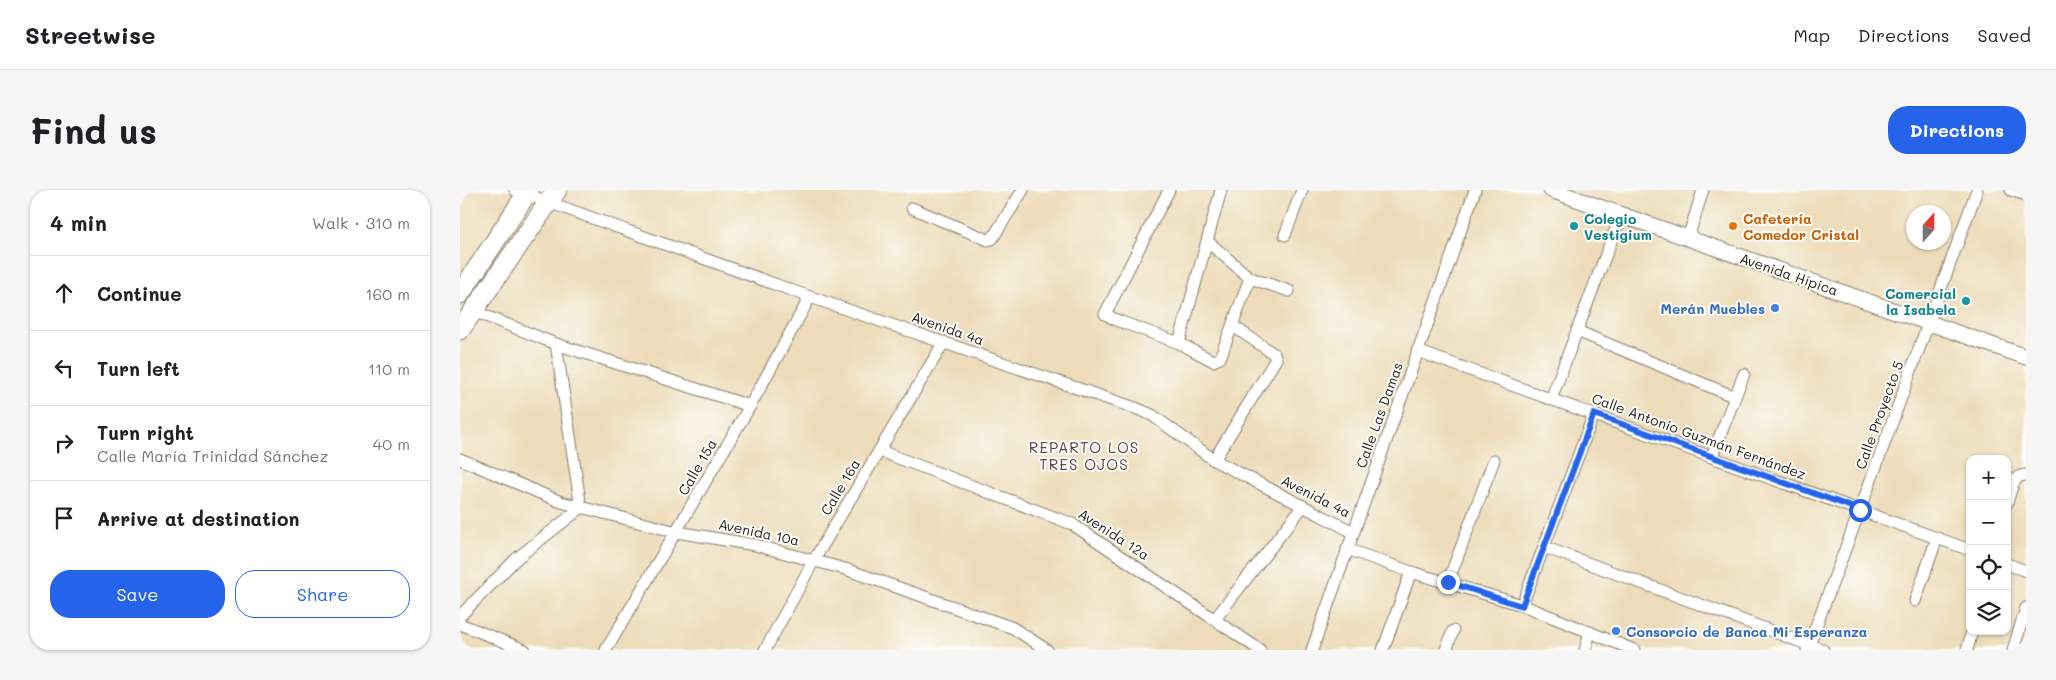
<!DOCTYPE html>
<html lang="en">
<head>
<meta charset="utf-8">
<style>
	body { margin:0; font-family:Mali,sans-serif; background:#f6f6f6; color:#202124 }
	.controls { position:absolute; right:15px; bottom:15px; display:grid; overflow:hidden; border-radius:10px; box-shadow:0 1px 4px #0004 }
	.controls button { width:45px; height:45px; display:grid; place-items:center; padding:0; border:0; border-bottom:1px solid #e0e0e0; background:#fff; color:#202124; font:25px sans-serif }
	.compass { position:absolute; left:1446px; top:15px; width:45px; height:45px; border-radius:50%; background:#fff; box-shadow:0 1px 4px #0004; rotate:21deg }
	.stop { position:absolute; width:15px; height:15px; margin:-11px; border:4px solid #2563eb; border-radius:50%; background:#fff }
	.stop.end { background:#2563eb; border-color:#fff; box-shadow:0 1px 5px #0008 }
	.list { margin:0; padding:0; list-style:none }
	h2 { display:flex; justify-content:space-between; align-items:center; height:65px; margin:0; padding:0 20px; font-size:21px }
	h2 small { font-size:16px; font-weight:400; color:#757577 }
	.list li { display:grid; grid-template-columns:32px 1fr auto; gap:15px; align-items:center; box-sizing:border-box; height:75px; padding:0 20px; border-top:1px solid #e0e0e0 }
	.list b { display:block; font-size:19px; white-space:nowrap }
	.list p { margin:0; font-size:16px; white-space:nowrap; color:#757577 }
	.list em { font-size:16px; font-style:normal; color:#757577 }
	.actions { display:flex; gap:10px; padding:15px 20px }
	.actions a { flex:1; padding:11px 0; border:1px solid #2563eb; border-radius:20px; text-align:center; font-size:18px; color:#2563eb }
	.actions .main { background:#2563eb; color:#fff }
	.icon { flex:none; width:28px; height:28px; fill:none; stroke:currentColor; stroke-width:2; stroke-linecap:round; stroke-linejoin:round }
	.map { position:relative; flex:none; width:1566px; height:460px; overflow:hidden; border-radius:20px }
	header { display:flex; align-items:center; gap:30px; box-sizing:border-box; height:70px; padding:0 25px; background:#fff; border-bottom:1px solid #e0e0e0 }
	header strong { font-size:24px }
	nav { display:flex; gap:28px; margin-inline-start:auto; font-size:18px }
	.intro { display:flex; align-items:center; justify-content:space-between; box-sizing:border-box; height:120px; padding:0 30px }
	h1 { margin:0; font-size:35px }
	.button { padding:12px 22px; border-radius:20px; background:#2563eb; color:#fff; font-size:18px; font-weight:700 }
	main { display:flex; gap:30px; padding:0 30px }
	aside { flex:1; background:#fff; border-radius:20px; box-shadow:0 1px 4px #0004 }
	.map>svg:first-child { display:block }
</style>
</head>
<body>
<header>
<strong>Streetwise</strong>
<nav><a>Map</a><a>Directions</a><a>Saved</a></nav>
</header>
<div class="intro"><h1>Find us</h1><a class="button">Directions</a></div>
<main>
<aside>
<h2>4 min<small>Walk · 310 m</small></h2>
<ul class="list">
<li><svg class="icon" aria-label="ahead" viewBox="0 0 24 24"><path d="M12 20V5M6 11l6-6 6 6"/></svg><div><b>Continue</b></div><em>160 m</em></li>
<li><svg class="icon" aria-label="left" viewBox="0 0 24 24"><path d="M17 20v-9H6M10 6l-5 5 5 5"/></svg><div><b>Turn left</b></div><em>110 m</em></li>
<li><svg class="icon" aria-label="right" viewBox="0 0 24 24"><path d="M7 20v-9h11M14 6l5 5-5 5"/></svg><div><b>Turn right</b><p>Calle María Trinidad Sánchez</p></div><em>40 m</em></li>
<li><svg class="icon" aria-label="arrive" viewBox="0 0 24 24"><path d="M6 21V4h12l-3 4 3 4H6"/></svg><div><b>Arrive at destination</b></div></li>
</ul>
<div class="actions"><a class="main">Save</a><a>Share</a></div>
</aside>
<div class="map">
<svg width="1566" height="460" viewBox="0 0 1566 460">
	<rect width="100%" height="100%" fill="#fdfcf7"/>
	<filter id="ink" filterUnits="userSpaceOnUse"><feTurbulence type="fractalNoise" baseFrequency=".02" numOctaves="2"/><feDisplacementMap in="SourceGraphic" scale="10" xChannelSelector="R" yChannelSelector="G"/><feConvolveMatrix kernelMatrix="1 2 1 2 8 2 1 2 1" color-interpolation-filters="sRGB"/></filter>
	<filter id="wash" filterUnits="userSpaceOnUse"><feTurbulence type="fractalNoise" baseFrequency=".0096" numOctaves="4" result="noise"/><feDisplacementMap in="SourceGraphic" scale="20" xChannelSelector="R" yChannelSelector="G"/><feGaussianBlur stdDeviation="1.12" result="paint"/><feColorMatrix in="noise" values="0 0 0 0 0 0 0 0 0 0 0 0 0 0 0 0 0 1.4 0 .05"/><feComposite in="paint" operator="in"/></filter>
	<g filter="url(#wash)">
		<rect width="100%" height="100%" fill="#eddcb9"/>
	</g>
	<g filter="url(#ink)">
		<g fill="none" stroke-linecap="round" stroke-linejoin="round">
			<g stroke="#847c6a" stroke-width="13">
				<g id="minor">
					<path d="M55,0L350,107L678,219L692,225L754,270L893,342"/>
					<path d="M709,0L645,124L656,130L719,153L753,171L760,168L790,88L747,51"/>
					<path d="M1551,0L1566,5"/>
					<path d="M452,18L528,50L532,49L563,0"/>
					<path d="M825,45L842,0"/>
					<path d="M1228,48L1243,0"/>
					<path d="M790,88L829,101"/>
					<path d="M13,121L96,154L290,216"/>
					<path d="M1117,141L1275,207"/>
					<path d="M719,153L761,0"/>
					<path d="M957,161L1510,360"/>
					<path d="M1091,209L1161,25"/>
					<path d="M420,261L612,334L800,460"/>
					<path d="M1252,266L1284,184"/>
					<path d="M0,269L101,312L217,342L295,355L385,379L553,438L587,460"/>
					<path d="M754,270L816,169L814,164L773,136"/>
					<path d="M1547,313C1551,301 1552,285 1566,285"/>
					<path d="M1084,357L1363,460"/>
					<path d="M887,359L951,382L1062,415L1174,460"/>
					<path d="M1547,374L1566,381"/>
					<path d="M988,392L1034,270"/>
					<path d="M1455,411L1477,348"/>
					<path d="M1062,415L1134,224"/>
					<path d="M0,426L57,368L121,318L96,154"/>
					<path d="M755,429L843,316"/>
					<path d="M0,434L65,460"/>
					<path d="M146,460L290,216L350,107"/>
					<path d="M305,460L354,370L484,152"/>
					<path d="M852,460L1015,0"/>
					<path d="M923,460L951,382"/>
					<path d="M986,460L993,441"/>
					<path d="M1125,460L1130,442"/>
					<path d="M1347,460L1400,320L1517,0"/>
					<path d="M1507,460L1512,441"/>
					<path d="M1553,460L1566,418"/>
				</g>
			</g>
			<g stroke="#847c6a" stroke-width="17">
				<path id="tertiary" d="M1091,0L1566,167"/>
			</g>
			<g stroke="#847c6a" stroke-width="21">
				<g id="primary">
					<path d="M0,104L69,0"/>
					<path d="M0,140L97,0"/>
				</g>
			</g>
			<use href="#minor" stroke="#fff" stroke-width="11"/>
			<use href="#tertiary" stroke="#fff" stroke-width="15"/>
			<use href="#primary" stroke="#fff" stroke-width="19"/>
		</g>
	</g>
	<g fill="none" stroke-linecap="round" stroke-linejoin="round" filter="url(#ink)">
		<path stroke="#2563eb" stroke-width="6" d="M988,392L1062,416L1134,224L1400,320"/>
	</g>
	<g fill="#0f9aa8" stroke="#fdfcf7" stroke-width="2">
		<circle cx="1114" cy="36" r="5"/>
		<circle cx="1506" cy="111" r="5"/>
	</g>
	<circle fill="#e8710a" stroke="#fdfcf7" stroke-width="2" cx="1273" cy="36" r="5"/>
	<g fill="#3f7fe0" stroke="#fdfcf7" stroke-width="2">
		<circle cx="1315" cy="118" r="5"/>
		<circle cx="1156" cy="441" r="5"/>
	</g>
	<g text-anchor="middle" dominant-baseline="central" stroke-width="4" stroke-linejoin="round" paint-order="stroke">
		<g font-size="14" font-weight="bold" fill="#0d838f" stroke="#fdfcf7" text-anchor="start">
			<text x="1124" y="28">Colegio<tspan x="1124" dy="16">Vestigium</tspan></text>
			<text x="1496" y="103" text-anchor="end">Comercial<tspan x="1496" dy="16">la Isabela</tspan></text>
		</g>
		<g font-size="14" font-weight="bold" fill="#c56008" stroke="#fdfcf7" text-anchor="start">
			<text x="1283" y="28">Cafetería<tspan x="1283" dy="16">Comedor Cristal</tspan></text>
		</g>
		<g font-size="14" fill="#1c1c1c" stroke="#fdfcf7">
			<text transform="translate(1329 84) rotate(19)">Avenida Hípica</text>
			<text transform="translate(488 138) rotate(19)">Avenida 4a</text>
			<text transform="translate(919 225) rotate(-70)">Calle Las Damas</text>
			<text transform="translate(1419 225) rotate(-70)">Calle Proyecto 5</text>
			<text transform="translate(1239 246) rotate(20)">Calle Antonio Guzmán Fernández</text>
			<text transform="translate(237 277) rotate(-60)">Calle 15a</text>
			<text transform="translate(380 297) rotate(-59)">Calle 16a</text>
			<text transform="translate(856 306) rotate(27)">Avenida 4a</text>
			<text transform="translate(299 342) rotate(12)">Avenida 10a</text>
			<text transform="translate(654 344) rotate(33)">Avenida 12a</text>
		</g>
		<g font-size="14" font-weight="bold" fill="#366cbe" stroke="#fdfcf7" text-anchor="end">
			<text x="1305" y="118">Merán Muebles</text>
			<text x="1166" y="441" text-anchor="start">Consorcio de Banca Mi Esperanza</text>
		</g>
		<g font-size="15" letter-spacing="1" fill="#5d474e" stroke="#fdfcf7">
			<text x="624" y="257">REPARTO LOS<tspan x="624" dy="17">TRES OJOS</tspan></text>
		</g>
	</g>
</svg>
<div class="controls">
<button>+</button>
<button>−</button>
<button><svg class="icon" aria-label="locate" viewBox="0 0 24 24"><circle cx="12" cy="12" r="6"/><path d="M12 2v4M12 18v4M2 12h4M18 12h4"/></svg></button>
<button><svg class="icon" aria-label="layers" viewBox="0 0 24 24"><path d="M12 4l9 5-9 5-9-5zM3 14l9 5 9-5"/></svg></button>
</div>
<svg class="compass" viewBox="-18 -18 36 36"><path d="M0-13l5 13h-10z" fill="#e53935"/><path d="M0 13l5-13h-10z" fill="#757577"/></svg>
<div class="stop" style="left:1400px;top:320px"></div>
<div class="stop end" style="left:988px;top:392px"></div>
</div>
</main>
</body>
</html>
